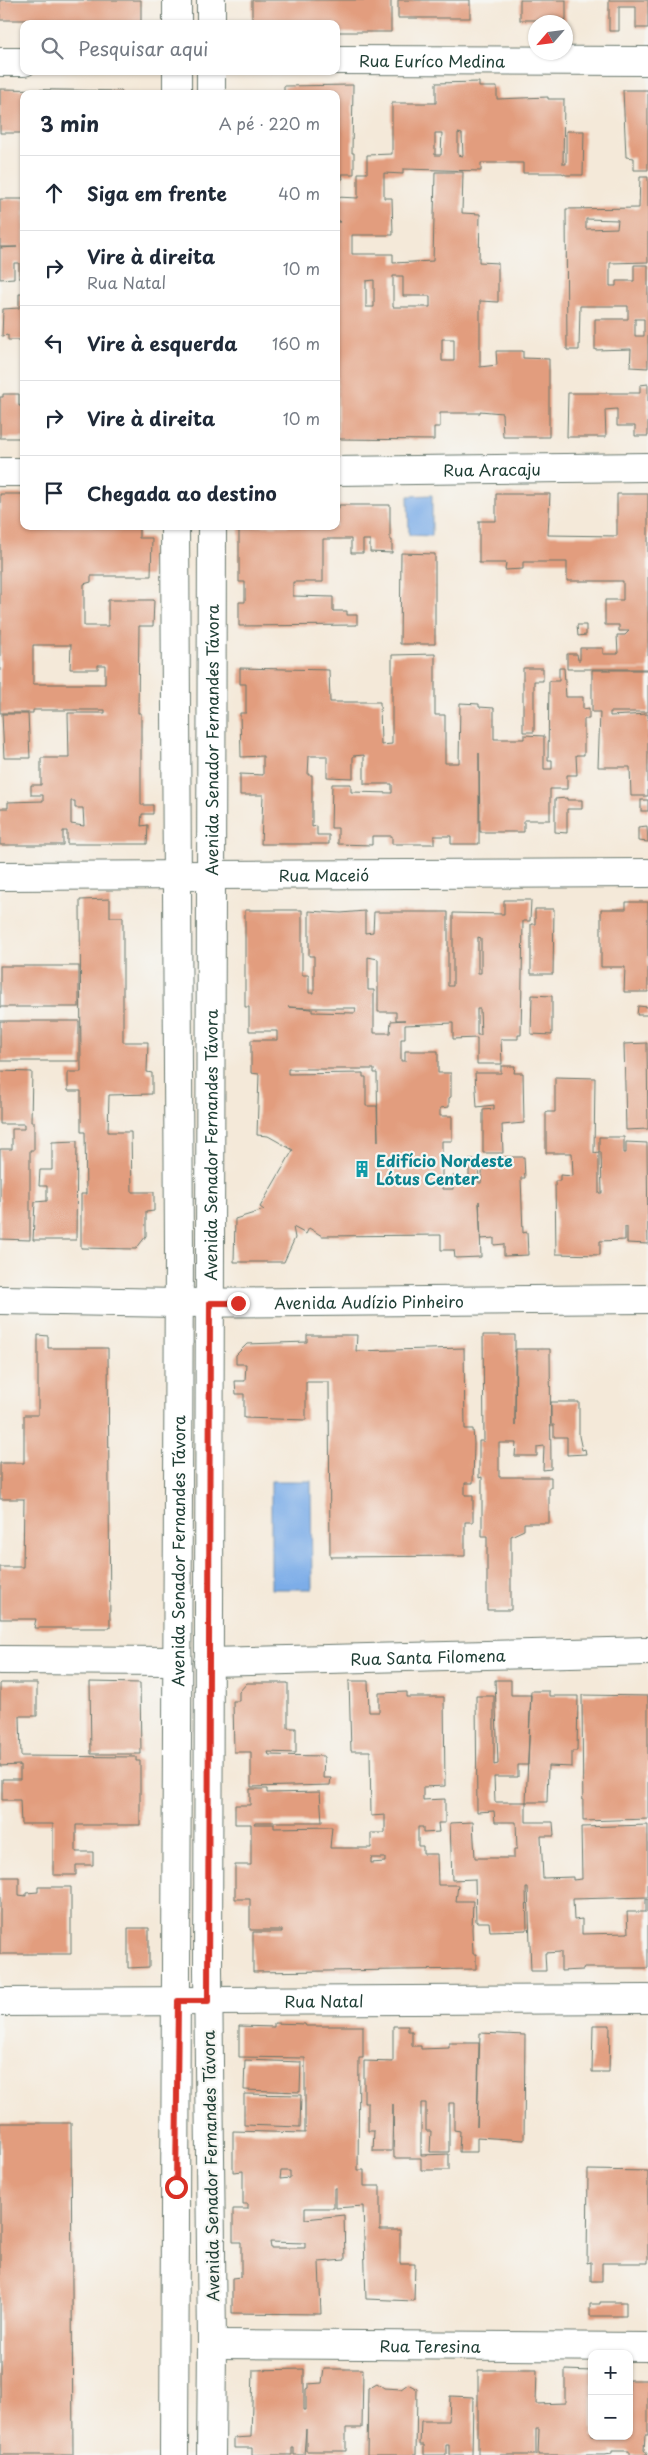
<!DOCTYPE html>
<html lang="pt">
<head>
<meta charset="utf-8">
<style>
	body { margin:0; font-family:"Playpen Sans",sans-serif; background:#f2f2f3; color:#1f2937 }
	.controls { position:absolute; right:15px; bottom:15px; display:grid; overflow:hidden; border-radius:10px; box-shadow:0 1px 4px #0004 }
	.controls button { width:45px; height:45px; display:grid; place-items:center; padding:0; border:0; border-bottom:1px solid #e0e1e3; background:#fff; color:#1f2937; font:25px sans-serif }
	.compass { position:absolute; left:528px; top:15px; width:45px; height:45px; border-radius:50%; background:#fff; box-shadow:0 1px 4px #0004; rotate:242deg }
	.stop { position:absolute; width:15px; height:15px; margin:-11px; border:4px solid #d93025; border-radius:50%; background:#fff }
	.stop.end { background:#d93025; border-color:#fff; box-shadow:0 1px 5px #0008 }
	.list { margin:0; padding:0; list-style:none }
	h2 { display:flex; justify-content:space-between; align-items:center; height:65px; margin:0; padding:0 20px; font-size:21px }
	h2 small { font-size:16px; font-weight:400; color:#747a83 }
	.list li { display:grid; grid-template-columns:32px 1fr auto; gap:15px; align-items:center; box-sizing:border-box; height:75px; padding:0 20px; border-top:1px solid #e0e1e3 }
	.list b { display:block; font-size:19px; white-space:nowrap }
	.list p { margin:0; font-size:16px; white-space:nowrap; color:#747a83 }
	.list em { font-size:16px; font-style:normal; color:#747a83 }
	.icon { flex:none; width:28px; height:28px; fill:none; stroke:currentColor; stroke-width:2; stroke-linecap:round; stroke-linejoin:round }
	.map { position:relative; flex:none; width:648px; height:2455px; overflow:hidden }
	.search { position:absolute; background:#fff; box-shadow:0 1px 4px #0004; left:20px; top:20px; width:320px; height:55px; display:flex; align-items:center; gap:12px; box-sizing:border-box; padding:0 18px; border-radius:10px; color:#747a83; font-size:19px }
	.panel { position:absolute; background:#fff; box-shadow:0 1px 4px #0004; left:20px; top:90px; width:320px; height:440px; border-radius:10px }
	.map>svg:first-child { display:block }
</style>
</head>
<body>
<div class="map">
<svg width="648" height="2455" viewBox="0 0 648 2455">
	<rect width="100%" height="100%" fill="#f6f6f2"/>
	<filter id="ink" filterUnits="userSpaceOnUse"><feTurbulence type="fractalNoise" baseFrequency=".02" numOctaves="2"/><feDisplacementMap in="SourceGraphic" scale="10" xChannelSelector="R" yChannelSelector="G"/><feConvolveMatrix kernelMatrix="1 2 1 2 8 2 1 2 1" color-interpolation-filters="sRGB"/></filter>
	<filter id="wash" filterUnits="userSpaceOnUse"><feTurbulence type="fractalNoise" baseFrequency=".0096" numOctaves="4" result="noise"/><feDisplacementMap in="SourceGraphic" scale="20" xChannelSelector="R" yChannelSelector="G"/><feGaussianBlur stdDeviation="1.12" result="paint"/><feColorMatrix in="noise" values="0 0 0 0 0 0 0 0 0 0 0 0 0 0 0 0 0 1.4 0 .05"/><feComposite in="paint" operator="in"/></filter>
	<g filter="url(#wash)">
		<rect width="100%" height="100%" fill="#f4e9d9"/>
		<g fill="#7dade8" stroke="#4e758e">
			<path d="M432,495V536L409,535L408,496Z"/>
			<path d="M271,1481H311L312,1589H271Z"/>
		</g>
		<g id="blocks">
			<g fill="#e29d7e" fill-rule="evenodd">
				<path d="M0,0H141V24H30V20H0Z"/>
				<path d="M252,0H391V32H336V24H252Z"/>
				<rect x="398" y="0" width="72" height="18"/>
				<rect x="520" y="0" width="46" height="20"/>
				<path d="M609,0H648V28H636V7H619V31H609Z"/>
				<path d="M479,82V87H497V99L548,97V99H564L563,164H566V131H584L583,175H566L562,173H523V163H481V171L403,169V174L384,173V198H392L393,235H352V254H393V263L433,261L435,172H463L462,213L480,214L479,262L498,263V302L480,301V367L497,365L496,351H523V358L549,359V437H503L502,413L480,411V413H440V427H434V440L338,439L336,222H341L336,220V197L358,198V173H367V155L392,154V103H436V83ZM435,133H442L441,155H435ZM458,133L462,134L463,156L458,155ZM393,276H403V296H430V307H393ZM374,280V307H366V281ZM442,339H454V361H442Z"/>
				<path d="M353,85L352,153H354V174H342L343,179H336V94H284V86Z"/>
				<path d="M0,89L122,91V94H24V133H0Z"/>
				<path d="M623,90H648V170H634V158L626,157Z"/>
				<path d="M640,177H648V262L610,263V286H616V281H634V265H648V368L630,367L631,349L595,350V319H628V306H580L579,350H567L566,209L639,208ZM586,219L618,220L617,228L586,229ZM635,319H644V336H635Z"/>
				<path d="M0,199H24V278H19V263H14V278L0,279V248L17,247H0Z"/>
				<path d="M19,294H24V340H8V335L2,336L3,309L19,308Z"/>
				<path d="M648,384V436H635V426H617V409L605,410L606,437H567L568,393H640V385Z"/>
				<path d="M3,394H19V406H24V438H0V397H3Z"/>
				<path d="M0,494H24V526H139V538H152L151,576H91V582L84,584V626H108V600H154L153,626H139L138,713H141V805H153V814H142L141,826L148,825L147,844H67V831H63V845H0V808H8V802L43,801V795H31V785H41V758H69L68,713H105V710H33V713H0ZM33,645H71L70,669H98V665H105V684H33ZM71,801H75V808H83L84,826L71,824Z"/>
				<path d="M496,494H550L548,535L617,536V494H648V669H567V654H577L578,660H580V648H603V654H618L617,635H625L629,631H619V625H605V600H623V581H567V562H523V569L505,570L506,563H479V521H496Z"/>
				<path d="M339,505H390V540H392V553L370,552V540H363V553H351V539H323V582H293V596L333,597V611H347V615H357V625L239,626V602H245V582H239V526H336V510L339,509Z"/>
				<path d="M401,553L435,554V644H400Z"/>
				<path d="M577,625H586V635L578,636Z"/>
				<path d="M435,654V715H445V763H459L460,703L479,704V707L494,708V739H524V735L544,736V769H552V760H548L549,681H559V668H564L566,697H583V709L589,708V719H584V755H576L577,775H567V789H550V820H524V832H480L479,753V844H451V836H434V844H392V836H372V845L338,844V828H331L332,784H351V792L392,793V784H364V755L353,756V778L327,777V756H309L308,775H312V827L317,826V835H329V844H261L263,795H240V774L263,775V756L241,757L240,713H246V684H240V668L329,670L330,702H380L381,745L392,744V655Z"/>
				<path d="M523,668H543V681H534V732H523Z"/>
				<path d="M592,670H648V712H610V716L648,714V796H631L630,767H598L600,712H592Z"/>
				<path d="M2,714H28L30,758H4Z"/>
				<path d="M567,798V800H582V809H567V833L555,832V799Z"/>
				<rect x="641" y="800" width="7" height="11"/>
				<path d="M647,826L648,842L638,841V827Z"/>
				<path d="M110,899V917H123V1042H148L147,1072L152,1073V1094L109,1095L108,1132H131L132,1192H154V1211L146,1212V1236L136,1249L81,1248V1194H86L85,1132H81V1091H68V1072H81L80,900Z"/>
				<path d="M504,900H531L530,921H523L521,1035H518V1039H501L502,1064H477V1038L453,1039V1023L405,1025V1039H401V1061H405V1051H438V1073H451V1097L449,1098V1107L440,1108V1116H452V1141H442V1189H453V1176L469,1178V1160H478L479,1183H481L483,1164L503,1163V1157H524L525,1178H521L523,1233L527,1232L528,1255L504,1256V1244L494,1245V1238L481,1239L479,1201L481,1257L455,1258L454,1250H441V1235L322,1236L309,1228L306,1234L293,1227L295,1238L284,1262H234L235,1219L264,1210L260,1207L293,1150L268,1136L257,1135L259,1074L251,1073V1040H277V1031H249V1007H245V910H302V975H309V993H314V956H309V911L341,913L365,911V933L373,932L374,912H448V986H453V913L504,914ZM478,937L481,938V973H478ZM368,957L378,959V1012H396V1020H405L391,1021L390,1033H374V990H368ZM288,1007L309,1008H356L355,1013L312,1012V1009ZM477,1009H480L481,1035H477ZM288,1069H374V1073H377L378,1141L377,1106H366V1077H363V1073L288,1074Z"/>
				<path d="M626,902H648V992H624L625,967H601V909H626Z"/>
				<path d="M535,909H554L553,974H531V924H535Z"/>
				<rect x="0" y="966" width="79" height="41"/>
				<path d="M532,995L552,996V1035L531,1034Z"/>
				<path d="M638,1006L648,1007V1015H637Z"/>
				<rect x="0" y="1021" width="79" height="40"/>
				<path d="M647,1043L648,1129L626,1130L624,1044Z"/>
				<path d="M501,1066H515L514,1073H523L524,1123L502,1125L503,1153H483V1110L494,1109V1105L477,1107L475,1073H501Z"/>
				<path d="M0,1071L32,1072L31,1122H34V1150H30V1240L0,1239V1149H12V1129H24V1124H0Z"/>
				<path d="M555,1077L595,1078L594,1153L599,1152V1193H602L601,1152H599V1137H624V1153H626V1142L647,1143L648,1244L627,1243V1227H625V1240L600,1241V1255L556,1254L555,1181H560V1175L573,1176L572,1153H546V1112H555Z"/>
				<path d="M77,1141L76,1240H33L35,1202L47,1201V1186H39L40,1170H52V1142Z"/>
				<path d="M38,1335L48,1336V1348H108L110,1628H34L36,1619H0V1567H23L24,1499H0V1463H24V1415H38Z"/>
				<path d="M307,1335H357L356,1351L464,1348L465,1429H473L474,1443L473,1483H465V1495H473V1522H465V1556L330,1557L329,1382H306V1420L244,1418V1394H236L235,1381H245L246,1364H236V1355L247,1344L307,1342Z"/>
				<path d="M483,1335H515V1426L516,1349H550L551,1469L543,1470L544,1446L537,1447V1456H515L516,1443H499V1477H551V1488H549V1523H524V1530L511,1536V1610H487V1536H482V1477L479,1478V1441H484Z"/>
				<path d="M551,1402H579V1436L582,1450L585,1449L586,1454L567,1455V1437H554V1425H551Z"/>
				<path d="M495,1680H511V1695H531L528,1765H518V1777H494L495,1802H526L531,1691H549V1696H578L577,1751H572V1767L548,1766L547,1802H526V1822H553L554,1836H541L543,1878L573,1877V1880L582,1879L581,1827L648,1825V1897L573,1899L574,1920L582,1919V1934L628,1933L627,1912H646V1899H648V1968H583V1970L561,1971V1952L545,1953L546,1971H531L528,1888H526L527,1930L490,1931L489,1922H476L475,1879L452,1880L450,1823L473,1822L475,1858H514V1849H517L516,1822H495L494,1811L477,1812L476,1696H494V1765L498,1764Z"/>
				<path d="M349,1681H368L369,1712H379V1693L407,1692V1697H444L445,1786L423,1787V1800L445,1799V1823H438L439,1832L423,1833V1827H418V1846H423V1854H437L438,1885H458L456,1901H473L472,1929L473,1954H476V1969L253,1972V1932H282V1930H250V1899H235V1865H251V1824H235V1805H250V1789H267V1793L320,1792L322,1822H255L254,1824H274V1828L332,1827L330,1848H371V1833H385V1815L371,1816L370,1751H351ZM371,1858H385V1862L371,1863Z"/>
				<path d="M90,1682L140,1683L141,1754H91Z"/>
				<path d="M0,1683H37V1716H20L21,1756L136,1757V1761H140V1825H76V1852H93V1865H76V1875H53V1824H21L20,1800H2V1779H20V1765L0,1766Z"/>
				<path d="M247,1683H288V1728H296V1753L268,1752L269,1755L324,1756L323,1778H331L330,1785L251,1787V1752H234L233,1701H239V1692Z"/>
				<path d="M582,1695L648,1696V1819L583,1821Z"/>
				<path d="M0,1877H19V1895L26,1896V1893L38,1892V1887H71V1954H0Z"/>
				<path d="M128,1928H149V1967L128,1968Z"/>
				<path d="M274,2023L305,2024L306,2026H363V2058H359L358,2170H364V2186H380V2230H400V2264H415L414,2301L366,2299L363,2206L336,2208V2188H334V2208H305V2219L344,2215L345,2260L319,2262L321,2314L232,2313V2278L241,2277V2242H233V2209H248V2204H243V2171L233,2172V2131L305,2133V2058L239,2057V2026L274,2027ZM281,2171H290V2178L280,2179ZM270,2242L305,2243V2248H271Z"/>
				<path d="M593,2025H610L609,2072H592Z"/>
				<path d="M393,2026H408V2031H412V2046H421V2049L449,2048V2043H479L477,2127L480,2033L525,2035L524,2140L477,2137V2152H459L460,2131L454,2130V2103H449V2152H430L431,2131H426V2103H421V2155L449,2154V2170H421V2158H394L393,2104L392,2151H373L374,2131H368V2103H364V2061L393,2062Z"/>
				<path d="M245,2060L301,2062L300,2092L244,2090Z"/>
				<path d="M244,2094L301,2095L300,2127L244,2125Z"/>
				<path d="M0,2123H71L73,2455H0Z"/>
				<path d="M588,2170L648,2171V2263H602V2281H591V2262L587,2263Z"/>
				<path d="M600,2302H626V2316H590V2304H600Z"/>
				<path d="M304,2369V2410H306V2389L308,2388V2384L322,2383L324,2369H363L362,2428H346V2451H306V2429L304,2455H294V2448H292V2455H252V2448H234V2438L251,2437L253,2370Z"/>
				<path d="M478,2370H537L536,2404L565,2403V2370L592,2371V2436H629V2380H648V2435H645L644,2450L648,2455H629V2451H612V2454L605,2455H538L539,2429H536V2455H478Z"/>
				<path d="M377,2383L384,2388L401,2389L408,2384L417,2389L416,2455H367L368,2388Z"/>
				<path d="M450,2396L473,2397L472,2455H449V2445H446V2455H424V2445H420L421,2421H449Z"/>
			</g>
		</g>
	</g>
	<g filter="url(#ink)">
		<use href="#blocks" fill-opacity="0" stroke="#6a796e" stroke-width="1"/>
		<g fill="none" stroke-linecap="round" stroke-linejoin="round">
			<g stroke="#6a796e" stroke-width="30">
				<g id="minor">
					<path id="s1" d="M336,60L648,61"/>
					<path d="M0,62H24"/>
					<path id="s2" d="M336,471L648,467"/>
					<path d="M0,472H24"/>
					<path id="s3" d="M0,876L648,873"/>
					<path id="s4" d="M0,1300L179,1303L648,1299"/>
					<path d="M0,1660L176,1661"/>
					<path id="s5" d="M208,1662L648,1651"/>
					<path id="s6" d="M0,2002L648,1999"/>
					<path id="s7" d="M212,2344L648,2347"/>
				</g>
			</g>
			<g stroke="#6a796e" stroke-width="30">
				<g id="primary">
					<path d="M177,0V24"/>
					<path d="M211,24V0"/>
					<path d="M211,71V94"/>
					<path d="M177,94V71"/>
					<path id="s8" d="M174,2455L179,1250L175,526"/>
					<path id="s9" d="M211,2455L212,2344L208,1970L212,526"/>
				</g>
			</g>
			<use href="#minor" stroke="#fff" stroke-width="28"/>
			<use href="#primary" stroke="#fff" stroke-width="28"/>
		</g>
	</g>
	<g fill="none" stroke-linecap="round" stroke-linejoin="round" filter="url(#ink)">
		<path stroke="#d93025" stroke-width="6" d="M176,2187L178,2001H208L210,1303H238"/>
	</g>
	<defs>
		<g id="building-bare" transform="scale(1.35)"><path d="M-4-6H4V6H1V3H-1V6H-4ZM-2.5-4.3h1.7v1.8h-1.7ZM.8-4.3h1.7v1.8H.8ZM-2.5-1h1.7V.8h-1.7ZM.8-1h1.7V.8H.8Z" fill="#0f9aa8" stroke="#f6f6f2" stroke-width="2.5" paint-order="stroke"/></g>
	</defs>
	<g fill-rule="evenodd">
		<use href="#building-bare" x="362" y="1169"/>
	</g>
	<g text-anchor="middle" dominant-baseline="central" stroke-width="4.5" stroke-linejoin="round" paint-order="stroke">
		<g font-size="16" fill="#1f3d34" stroke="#f6f6f2">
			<text stroke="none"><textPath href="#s1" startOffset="96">Rua Euríco Medina</textPath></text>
			<text stroke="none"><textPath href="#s2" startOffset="156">Rua Aracaju</textPath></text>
			<text stroke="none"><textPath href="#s9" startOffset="1715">Avenida Senador Fernandes Távora</textPath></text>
			<text stroke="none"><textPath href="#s3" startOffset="324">Rua Maceió</textPath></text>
			<text stroke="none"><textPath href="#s9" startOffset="1310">Avenida Senador Fernandes Távora</textPath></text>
			<text stroke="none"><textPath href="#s4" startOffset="369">Avenida Audízio Pinheiro</textPath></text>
			<text stroke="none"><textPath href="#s8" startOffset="904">Avenida Senador Fernandes Távora</textPath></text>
			<text stroke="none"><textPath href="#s5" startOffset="220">Rua Santa Filomena</textPath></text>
			<text stroke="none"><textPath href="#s6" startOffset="324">Rua Natal</textPath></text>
			<text transform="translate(210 2166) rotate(-91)">Avenida Senador Fernandes Távora</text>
			<text stroke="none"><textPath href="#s7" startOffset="218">Rua Teresina</textPath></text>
		</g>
		<g font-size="16" font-weight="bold" fill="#0d838f" stroke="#f6f6f2" text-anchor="start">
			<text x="376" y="1160">Edifício Nordeste<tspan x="376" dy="18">Lótus Center</tspan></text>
		</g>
	</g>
</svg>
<div class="controls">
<button>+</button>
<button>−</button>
</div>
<svg class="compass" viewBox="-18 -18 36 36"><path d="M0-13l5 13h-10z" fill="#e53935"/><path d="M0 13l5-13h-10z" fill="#747a83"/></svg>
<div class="stop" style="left:176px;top:2187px"></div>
<div class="stop end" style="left:238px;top:1303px"></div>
<div class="search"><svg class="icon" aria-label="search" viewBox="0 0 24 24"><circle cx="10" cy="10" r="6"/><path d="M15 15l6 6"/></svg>Pesquisar aqui</div>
<section class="panel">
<h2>3 min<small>A pé · 220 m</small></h2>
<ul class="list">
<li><svg class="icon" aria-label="ahead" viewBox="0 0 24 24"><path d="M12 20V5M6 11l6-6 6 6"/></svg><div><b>Siga em frente</b></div><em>40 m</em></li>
<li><svg class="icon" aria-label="right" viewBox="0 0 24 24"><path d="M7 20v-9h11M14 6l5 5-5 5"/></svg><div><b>Vire à direita</b><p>Rua Natal</p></div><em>10 m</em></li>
<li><svg class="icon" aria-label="left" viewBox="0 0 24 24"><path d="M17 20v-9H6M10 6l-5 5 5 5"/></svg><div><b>Vire à esquerda</b></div><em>160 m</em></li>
<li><svg class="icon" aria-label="right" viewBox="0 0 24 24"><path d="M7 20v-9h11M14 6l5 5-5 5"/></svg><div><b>Vire à direita</b></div><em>10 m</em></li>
<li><svg class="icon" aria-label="arrive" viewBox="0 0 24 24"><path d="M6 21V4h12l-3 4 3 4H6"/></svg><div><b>Chegada ao destino</b></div></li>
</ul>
</section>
</div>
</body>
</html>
